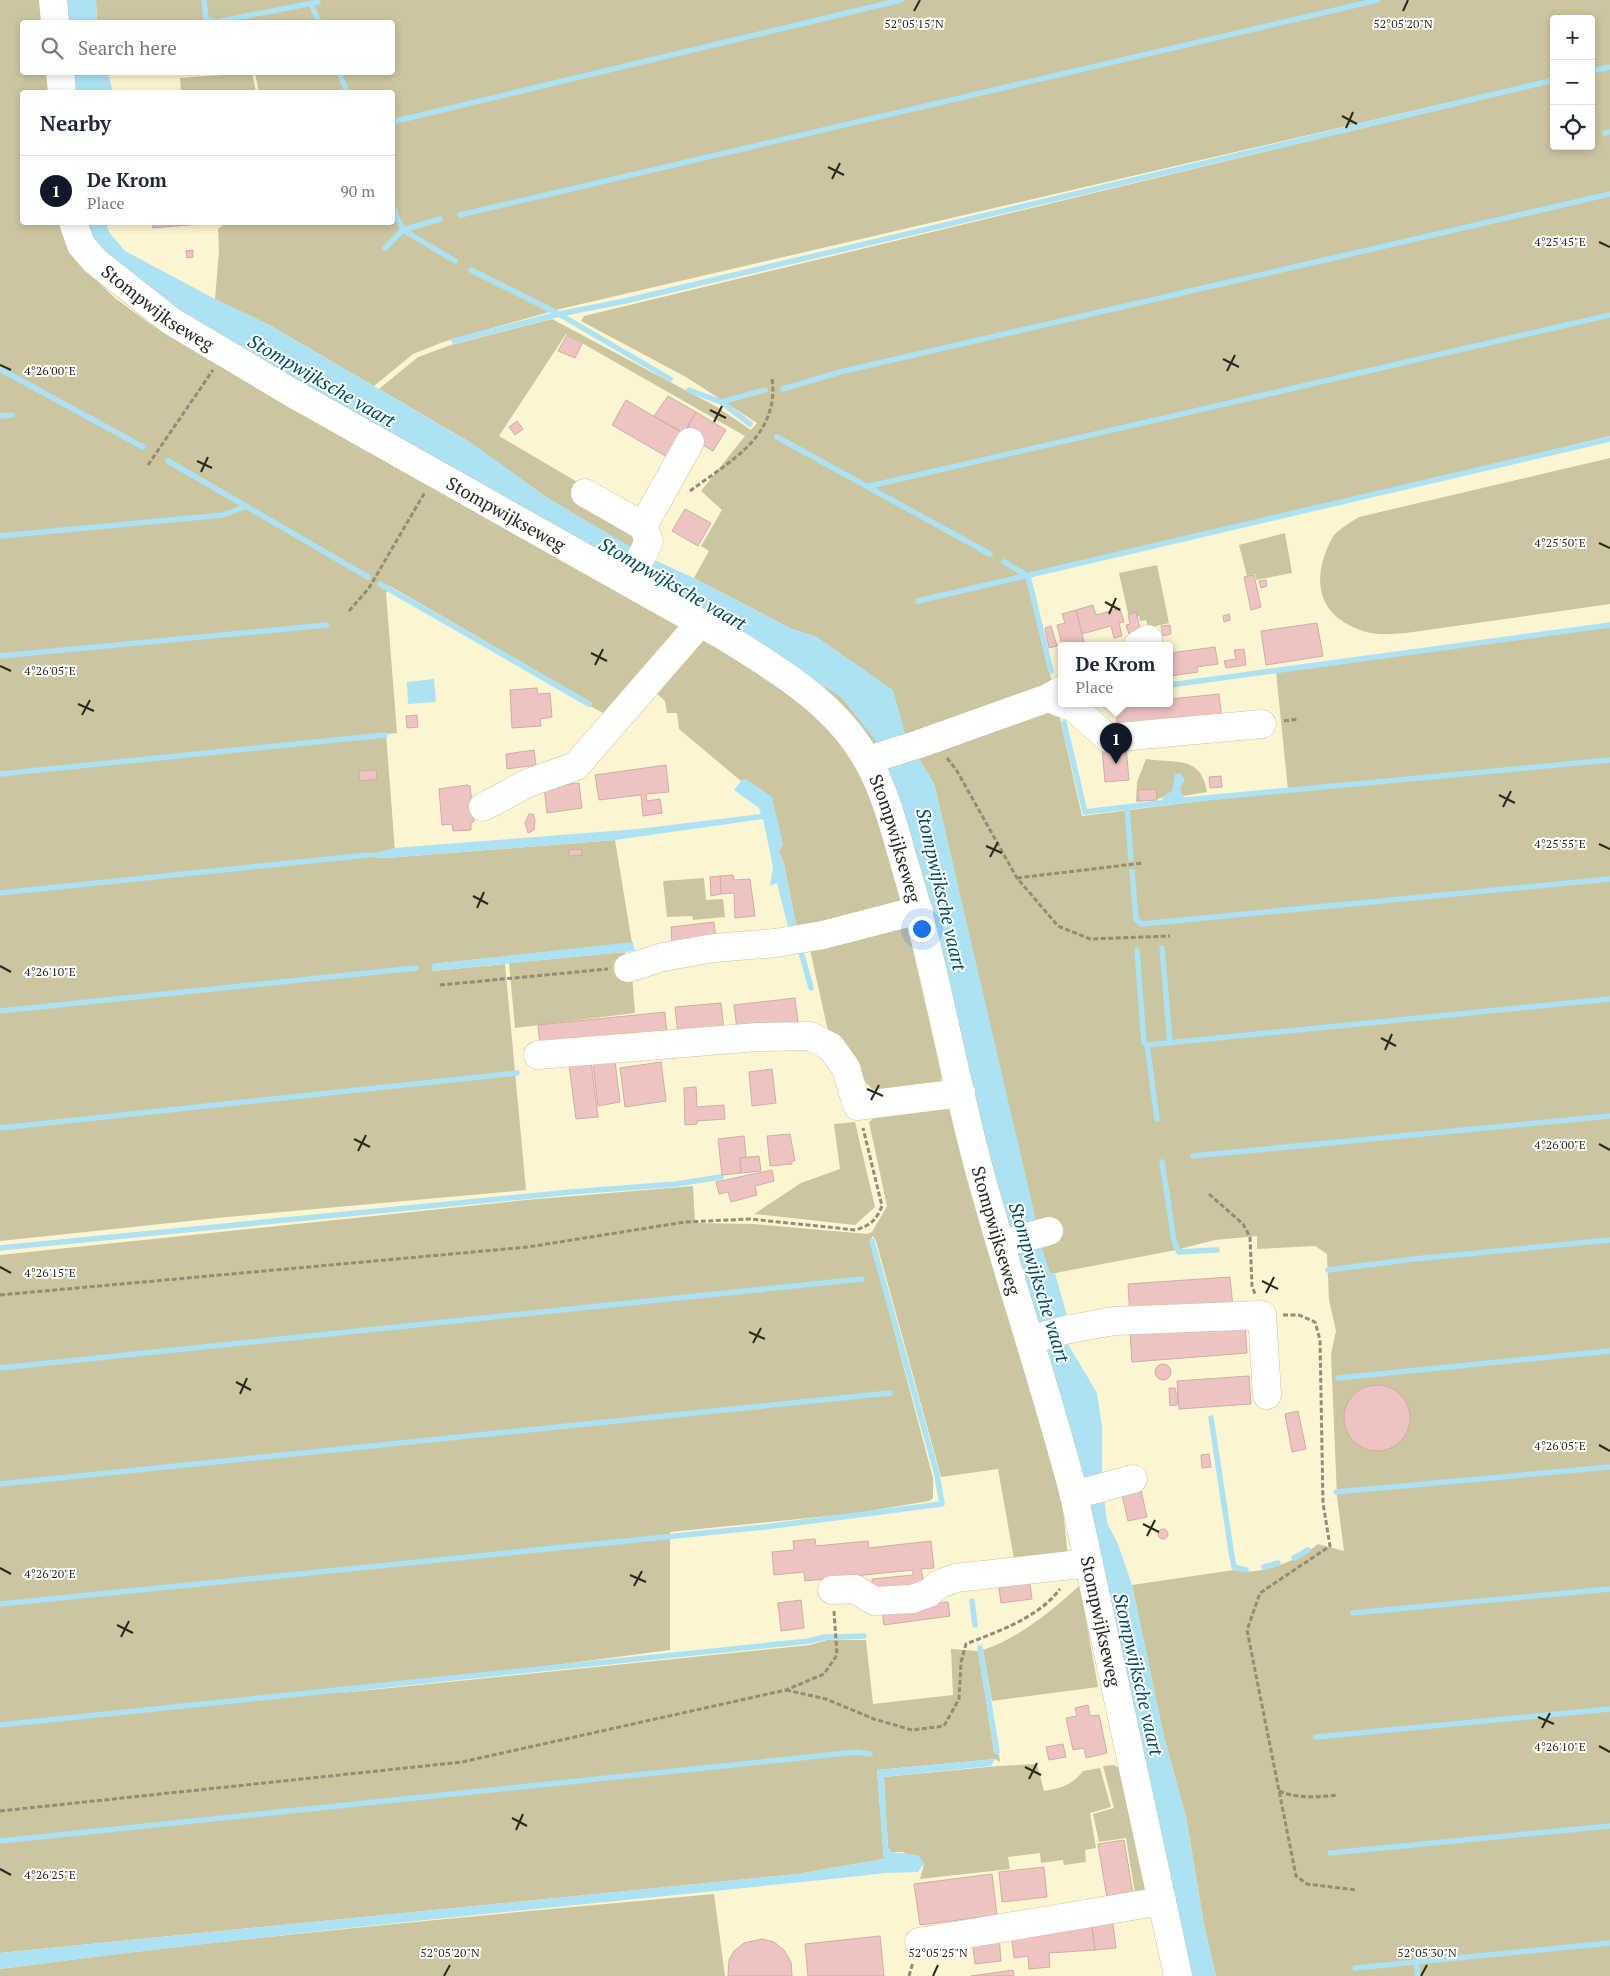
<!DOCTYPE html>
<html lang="en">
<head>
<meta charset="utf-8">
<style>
	body { margin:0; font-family:"PT Serif",serif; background:#f6f6f7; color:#1f2937 }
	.controls { position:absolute; right:15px; top:15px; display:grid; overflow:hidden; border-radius:5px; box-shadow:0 2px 8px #0003 }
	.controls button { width:45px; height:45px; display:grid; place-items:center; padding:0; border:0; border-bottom:1px solid #e0e1e3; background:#fff; color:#1f2937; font:25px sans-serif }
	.you { position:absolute; left:921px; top:928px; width:18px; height:18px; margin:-12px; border:4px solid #fff; border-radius:50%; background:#1a73e8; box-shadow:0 0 0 8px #1a73e833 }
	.badge { display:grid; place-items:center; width:32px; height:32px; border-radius:50%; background:#111827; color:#fff; font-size:16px; font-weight:700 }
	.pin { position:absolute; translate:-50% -41px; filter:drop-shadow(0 1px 2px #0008) }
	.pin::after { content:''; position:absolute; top:26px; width:18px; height:15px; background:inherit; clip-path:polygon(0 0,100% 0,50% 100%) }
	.popup { position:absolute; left:1058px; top:642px; width:115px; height:65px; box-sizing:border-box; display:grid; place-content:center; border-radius:5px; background:#fff; filter:drop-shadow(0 1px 4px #0005); font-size:16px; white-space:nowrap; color:#747a83 }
	.popup b { font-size:19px; color:#1f2937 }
	.popup::after { content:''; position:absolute; left:50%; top:100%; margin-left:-10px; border:10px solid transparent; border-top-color:#fff }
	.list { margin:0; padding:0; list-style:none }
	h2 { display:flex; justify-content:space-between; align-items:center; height:65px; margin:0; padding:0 20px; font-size:21px }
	h2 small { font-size:16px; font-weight:400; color:#747a83 }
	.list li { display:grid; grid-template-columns:32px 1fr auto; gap:15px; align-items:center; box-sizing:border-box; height:70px; padding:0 20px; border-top:1px solid #e0e1e3 }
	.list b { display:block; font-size:19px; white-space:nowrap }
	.list p { margin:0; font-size:16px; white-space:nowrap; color:#747a83 }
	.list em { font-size:16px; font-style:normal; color:#747a83 }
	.icon { flex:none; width:28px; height:28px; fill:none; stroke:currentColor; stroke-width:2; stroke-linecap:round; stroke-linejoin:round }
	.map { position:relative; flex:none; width:1610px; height:1976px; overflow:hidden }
	.search { position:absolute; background:#fff; box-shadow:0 2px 8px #0003; left:20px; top:20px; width:375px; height:55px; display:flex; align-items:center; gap:12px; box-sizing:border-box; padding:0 18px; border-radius:5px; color:#747a83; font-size:19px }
	.panel { position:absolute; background:#fff; box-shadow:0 2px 8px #0003; left:20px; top:90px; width:375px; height:135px; border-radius:5px }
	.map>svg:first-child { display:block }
</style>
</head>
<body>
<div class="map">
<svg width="1610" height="1976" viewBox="0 0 1610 1976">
	<rect width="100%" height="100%" fill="#fbf5d1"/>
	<g fill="#cbc5a0">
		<path d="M0,0H40L42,22H22V72L47,73L49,92H22V222L61,223L83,268L115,298L153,326L679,627L612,718L590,706L592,703L390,586L386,593L397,733L386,734L395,851L253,865L362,856L386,858L615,840L632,943L432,964L433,971L505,964L526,1190L227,1217L0,1241Z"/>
		<path d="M96,0H1610V65L1591,70V19H1554V78L560,309L443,342L413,354L374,386L271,326L215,299L219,251L218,229L226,222H392V92H259L255,73L392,72V22H244L243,20L233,22H97Z"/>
		<path d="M1610,69V436L1028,576L1082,816L1288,790L1276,672L1610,623V1976H1216L1204,1925L1186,1817L1164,1737L1132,1585L1234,1570C1258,1577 1300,1560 1318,1544L1344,1551L1337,1497L1331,1354L1336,1331L1329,1300L1327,1254L1315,1246L1257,1249V1236L1215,1240L1176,1250L1050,1274L1043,1257L934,783L817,637L792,629L694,578L709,551L701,546L722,510L701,491L745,436L566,334L499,436L584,486L638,533L636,551L546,497L466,440L379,389L418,357L451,345L552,319L717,407L751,430L757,423L686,377L581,321L584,316L1554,82V146H1591V73Z"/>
		<path d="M252,73L256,92H181L180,78Z"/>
		<path d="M1610,458V604L1406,633C1391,634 1374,636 1360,630C1328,618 1315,596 1322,564C1325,554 1328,544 1334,535C1341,528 1351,522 1359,517Z"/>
		<path d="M1285,533L1292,573L1256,580L1255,574L1247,576L1239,545Z"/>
		<path d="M1157,565L1169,623L1148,628L1146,620L1140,621L1139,616L1129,618L1119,573Z"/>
		<path d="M705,639C775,681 843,722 874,802C886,834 892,869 901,901L797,930L784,864L779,853L783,844L746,779L741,781L679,729L677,713H667L665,701L656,693L696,645Z"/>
		<path d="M812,683C844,687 865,726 883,750H879Z"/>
		<path d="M1146,759C1174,764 1201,754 1207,792L1183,796L1174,781C1176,800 1150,800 1136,802L1137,782Z"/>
		<path d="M704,878L706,900L723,899L725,917L693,920L692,916L667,917L663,881Z"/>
		<path d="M899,924L908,928L942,1077L940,1082L874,1091L862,1079L828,1031L809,945Z"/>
		<path d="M625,952L627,976L632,975L635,1013L515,1028L509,963Z"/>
		<path d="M950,1107L1062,1500L1068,1557L1014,1559L998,1469L941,1477L876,1241L873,1236L870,1240L933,1478V1498L929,1501L857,1513L670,1532V1650L341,1693L810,1645L827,1640H866L873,1704L953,1695L951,1649L978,1651L994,1752L999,1755L1000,1762L995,1759L877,1770L884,1859L797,1874L0,1953V1255L526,1200L693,1186L695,1223L754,1224L867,1234L872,1232L887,1206L869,1122L879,1114Z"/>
		<path d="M855,1122L875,1207L855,1225L754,1214L801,1183L840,1169L834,1124Z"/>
		<path d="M1080,1585L1098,1687L992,1701L983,1650C1018,1639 1054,1609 1080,1585Z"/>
		<path d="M1037,1764L1044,1791C1062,1788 1072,1785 1083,1771L1100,1768L1111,1807L1090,1813L1096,1848L1085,1850L1086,1862L1064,1865L1063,1860L1041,1863L1040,1853L1008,1857L1010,1869L920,1879L924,1864L903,1852H891L888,1847L884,1777L998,1766Z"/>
		<path d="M1113,1765L1123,1769L1148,1884L1141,1897L1136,1899L1126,1838L1099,1842L1093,1814L1114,1808L1103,1766Z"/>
		<path d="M714,1894L725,1976H0V1969C237,1937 476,1916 714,1894Z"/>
	</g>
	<g fill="#ace2f4">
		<path d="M63,0H96L97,22H65Z"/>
		<path d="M70,73H108L113,92H72Z"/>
		<path d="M85,223H106L109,232L125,251L215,299L271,326L379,389L479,448L546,497L650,558L694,578L792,629L817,637L893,690L911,754L916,753L934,783L1036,1220L1031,1225L1041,1245L1050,1273H1055L1067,1316L1060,1322L1065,1339L1097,1393L1102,1427V1479L1107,1523L1118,1544L1132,1585L1164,1737L1186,1817L1204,1925L1216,1976H1187L920,875L883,750L841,697L821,684L812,683L370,428L164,303L106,256L93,239Z"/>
		<path d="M434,679L436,702L408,704L407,682Z"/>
		<path d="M1175,773L1181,774L1185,779L1180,789L1185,800L1160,804L1164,796L1172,791Z"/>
		<path d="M746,779L772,797L783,844L779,854L784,864L797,930H789L777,883L770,886L773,867L763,819L615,840L386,858L362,856L394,848L638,829L761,814L759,808L734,790L741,781Z"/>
		<path d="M633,942L635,951L432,971V964Z"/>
		<path d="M995,1759L991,1766L884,1777L888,1847L891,1852L918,1855L924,1864L918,1872L886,1873C591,1905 295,1930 0,1969V1953L797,1874L884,1859L877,1770Z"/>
	</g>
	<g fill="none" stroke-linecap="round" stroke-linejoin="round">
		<g stroke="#ace2f4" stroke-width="5.5">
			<path d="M204,0L206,18L215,22"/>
			<path d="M311,4L319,22"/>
			<path d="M216,22L318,2"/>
			<path d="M1591,71L1610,67"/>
			<path d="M339,72L347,92"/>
			<path d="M392,122L901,0"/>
			<path d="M1605,133L1610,132"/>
			<path d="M392,205L403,230L455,261"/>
			<path d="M460,215L1378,0"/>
			<path d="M385,248L403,230L440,219"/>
			<path d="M471,270L559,314L670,379"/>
			<path d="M454,341L559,314L625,301L1554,80"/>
			<path d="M0,369L143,447"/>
			<path d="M783,389L840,372L1610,194"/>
			<path d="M689,390L721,402L750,424"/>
			<path d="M721,402L765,390"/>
			<path d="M0,416L12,415"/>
			<path d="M777,437L990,554"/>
			<path d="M168,461L368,577"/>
			<path d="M870,486L1610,315"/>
			<path d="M0,536L223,515L246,506"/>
			<path d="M1004,562L1028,576L1051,671"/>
			<path d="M380,584L589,704"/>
			<path d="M918,601L1610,439"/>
			<path d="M0,656L327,625"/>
			<path d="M1170,685L1610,625"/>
			<path d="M1064,723L1085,812L1185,800L1610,760"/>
			<path d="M0,774L385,735"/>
			<path d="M1127,808L1131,859"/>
			<path d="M1132,871L1136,919L1141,924L1610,879"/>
			<path d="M0,893L368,855"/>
			<path d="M800,948L811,988"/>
			<path d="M1162,948L1170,1043"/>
			<path d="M1137,950L1144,1043L1147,1045"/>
			<path d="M0,1011L416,968"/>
			<path d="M1157,1119L1147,1045L1610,999"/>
			<path d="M0,1128L517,1073"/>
			<path d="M1193,1156L1610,1116"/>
			<path d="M1162,1162L1174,1241L1179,1252L1217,1250"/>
			<path d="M0,1248L571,1192L676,1184L721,1177"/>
			<path d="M1328,1270L1414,1259L1610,1240"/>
			<path d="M0,1368L862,1279"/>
			<path d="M1338,1378L1610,1351"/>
			<path d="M1211,1418L1232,1557L1234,1567L1246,1570"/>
			<path d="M0,1484L890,1393"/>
			<path d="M1336,1492L1610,1467"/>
			<path d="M1294,1558L1308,1550"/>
			<path d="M1264,1567L1278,1563"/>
			<path d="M972,1601L975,1625"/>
			<path d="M0,1604L765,1527L942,1504L937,1475L872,1241"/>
			<path d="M1353,1613L1610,1589"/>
			<path d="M838,1637L864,1636"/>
			<path d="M980,1648L997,1752"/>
			<path d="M0,1725L809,1641L825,1637H833"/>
			<path d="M1316,1737L1610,1709"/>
			<path d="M0,1841L857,1752L870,1754"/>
			<path d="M1330,1853L1610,1826"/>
			<path d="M1416,1961L1418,1976"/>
			<path d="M1355,1968L1610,1943"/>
		</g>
	</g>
	<g fill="#edc4c1" stroke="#d3aba8">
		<path d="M152,222H200V224L153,228Z"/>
		<path d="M193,250V257L187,258L186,251Z"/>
		<path d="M567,335L582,344L575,358L558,351Z"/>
		<path d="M668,396L696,412L684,433L654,416Z"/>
		<path d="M626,400L684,434L669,458L612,425Z"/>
		<path d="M696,412L726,430L713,451L684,434Z"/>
		<path d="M517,421L523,429L515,435L509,427Z"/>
		<path d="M685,509L711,523L698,546L672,531Z"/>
		<path d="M1254,575L1261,607L1251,610L1244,577Z"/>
		<path d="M1266,580L1267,586L1261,588L1259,581Z"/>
		<path d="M1093,605L1096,615L1120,608L1124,622L1119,623L1122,636L1114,638L1111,626L1082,634L1076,610Z"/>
		<path d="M1076,610L1084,642L1062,645L1057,625L1065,623L1062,614Z"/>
		<path d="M1136,612L1141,631L1129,634L1126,625L1130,624L1128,615Z"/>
		<path d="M1229,614L1230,620L1224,622L1223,616Z"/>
		<path d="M1317,623L1323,656L1266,665L1261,631Z"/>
		<path d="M1170,625L1171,634L1163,636L1161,626Z"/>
		<path d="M1051,626L1057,646L1049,648L1045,628Z"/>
		<path d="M1215,647L1218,664L1197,667L1198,672L1170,676V653Z"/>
		<path d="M1244,649L1246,665L1226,668L1224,661L1236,659L1234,650Z"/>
		<path d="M537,688L538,694L550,693L552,717L540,719L541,726L512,728L510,690Z"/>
		<path d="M1219,694L1222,719L1118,730L1115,706L1170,703V699Z"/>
		<path d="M417,715L418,727L407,728L406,716Z"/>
		<path d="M1126,747L1129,780L1105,782L1102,749Z"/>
		<path d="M534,750L536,765L507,769L506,754Z"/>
		<path d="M666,765L669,792L646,794L647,801L660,799L662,813L643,816L641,795L599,800L595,775Z"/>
		<path d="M376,770L377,779L360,781L359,771Z"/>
		<path d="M1221,776L1222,787L1210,788L1209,777Z"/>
		<path d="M579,783L582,808L547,813L544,787Z"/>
		<path d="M467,785L470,786L474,822H471V830L453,831L452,824L442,825L439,789Z"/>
		<path d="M1156,789L1157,800L1139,801L1138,790Z"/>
		<path d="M529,814H533L535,820L534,830L528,833L525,823Z"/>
		<path d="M581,849L582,855L569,856V850Z"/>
		<path d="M733,875L734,880L750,879L755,916L735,918L734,893L721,894L720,876Z"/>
		<path d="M720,876L721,894L711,896L710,877Z"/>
		<path d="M714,922L716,939L672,944L671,927Z"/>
		<path d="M795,998L798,1022L737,1029L734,1005Z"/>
		<path d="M721,1003L724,1030L678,1035L675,1007Z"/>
		<path d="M665,1012L667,1035L540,1048L538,1025Z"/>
		<path d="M591,1061L598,1117L576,1119L569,1064Z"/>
		<path d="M615,1061L620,1102L598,1106L593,1063Z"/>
		<path d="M661,1062L666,1101L625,1107L620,1068Z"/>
		<path d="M772,1069L776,1103L752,1106L749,1072Z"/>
		<path d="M696,1087L697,1107L724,1105L725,1119L697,1121V1124L685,1125L684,1088Z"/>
		<path d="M790,1134L795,1161H792V1164L770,1166L767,1136Z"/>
		<path d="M744,1136L746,1157L740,1158L741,1173L722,1175L718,1139Z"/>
		<path d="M759,1156L761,1171L741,1173L740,1158Z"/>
		<path d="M772,1170L774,1181L755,1186L757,1195L731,1202L728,1192L719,1194L716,1182Z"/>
		<path d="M1230,1277L1233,1308L1130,1316L1128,1284Z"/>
		<path d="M1245,1325L1247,1353L1132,1362L1130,1331Z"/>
		<circle cx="1163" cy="1372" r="8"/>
		<path d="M1249,1376L1251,1404L1179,1409L1177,1381Z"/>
		<circle cx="1377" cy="1418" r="33"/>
		<path d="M1169,1388H1175L1176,1393H1178L1177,1405L1170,1406Z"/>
		<path d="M1298,1411L1306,1449L1292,1452L1285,1414Z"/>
		<path d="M1209,1454L1211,1467L1202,1468L1201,1455Z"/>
		<path d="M1140,1486L1147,1517L1128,1521L1121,1490Z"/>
		<circle cx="1163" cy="1534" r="5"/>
		<path d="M815,1539L816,1546L868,1541L869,1548L931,1541L934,1568L921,1569L925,1587L873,1593L872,1579L913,1575V1570L805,1581L804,1572L774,1575L772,1552L794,1550L793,1541Z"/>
		<path d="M1029,1577L1032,1599L1001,1603L998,1581Z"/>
		<path d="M801,1600L804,1628L781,1631L778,1603Z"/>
		<path d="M948,1602L950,1616L884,1625L882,1610Z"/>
		<path d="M1088,1705L1090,1716L1099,1715L1107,1753L1086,1758L1084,1748L1073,1750L1066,1718L1077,1716L1075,1708Z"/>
		<path d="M1063,1744L1066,1757L1049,1760L1046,1747Z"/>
		<path d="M1124,1840L1133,1894L1107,1898L1098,1844Z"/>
		<path d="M1044,1867L1047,1897L1002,1902L999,1872Z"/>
		<path d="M992,1874L997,1915L920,1925L914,1884Z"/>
		<path d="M1112,1917L1116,1948L1095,1950L1091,1920Z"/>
		<path d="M1091,1920L1095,1950L1049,1953L1050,1967L1029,1969L1028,1956L1014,1958L1011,1932Z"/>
		<path d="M880,1936L884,1976H808L805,1944Z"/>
		<path d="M999,1936L1001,1961L975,1964L972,1939Z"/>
		<path d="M762,1939L774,1942L784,1950L791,1962L792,1976H728L729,1960L734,1951L744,1943Z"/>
		<path d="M1013,1970L1014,1976H971Z"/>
	</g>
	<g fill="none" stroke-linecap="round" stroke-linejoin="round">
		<g stroke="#c9c3a1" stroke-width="29">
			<g id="minor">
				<path d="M53,0L55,22"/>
				<path d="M60,72L62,92"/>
				<path id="s1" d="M73,222L81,245L95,261L171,321L292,393L722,635C776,669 833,701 866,758C885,790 894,828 904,862C934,961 951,1063 977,1162C1007,1274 1045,1383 1074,1495L1178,1976"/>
				<path d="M585,493L643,526"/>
				<path d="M629,582L649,541L643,526L690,442"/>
				<path d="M1138,645L1148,639"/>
				<path d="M1048,698L1074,708L1108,738L1262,724"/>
				<path d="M868,760L919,744L1048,698L1062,690"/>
				<path d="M483,807L528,783L576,766L700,623"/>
				<path d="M628,968L663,957L714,948L776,943L823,935L919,910"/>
				<path d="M538,1055L758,1037L810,1036L831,1047L846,1068L857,1106L961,1093"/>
				<path d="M1001,1244L1049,1231"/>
				<path d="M1030,1340L1065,1330L1114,1321L1262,1315L1267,1395"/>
				<path d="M1074,1495L1133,1479"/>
				<path d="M832,1590L855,1589L874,1601L912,1599L929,1593L939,1584L956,1578L1089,1563"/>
				<path d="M919,1942L1162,1901"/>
			</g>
		</g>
		<g stroke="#918e75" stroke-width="3" stroke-dasharray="5 2.5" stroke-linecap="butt">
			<path d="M148,465L213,370"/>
			<path d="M690,491C730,461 780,436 772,378"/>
			<path d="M349,611L369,588L425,492"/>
			<path d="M1284,721L1299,719"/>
			<path d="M947,758L957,771L1017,878L1058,926L1090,939L1170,936"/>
			<path d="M1017,878L1143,863"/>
			<path d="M440,985L608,969"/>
			<path d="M1209,1194L1243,1224L1250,1237L1252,1286L1255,1294"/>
			<path d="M0,1295L528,1247L685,1222L750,1219L856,1230C870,1225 876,1221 882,1206L863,1128"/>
			<path d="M1283,1315H1299L1315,1322L1320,1340L1323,1503L1330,1546L1260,1593L1247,1630L1296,1876L1307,1884L1356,1890"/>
			<path d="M786,1690L826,1699L874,1719L912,1730L944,1726L959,1699L961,1662L966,1644C999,1631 1038,1618 1060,1589"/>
			<path d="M1279,1791C1299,1799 1317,1797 1338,1795"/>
			<path d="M0,1811L462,1762L786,1690L824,1674L837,1655L834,1611"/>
			<path d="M909,1976L913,1962"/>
		</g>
		<use href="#minor" stroke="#fff" stroke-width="28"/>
	</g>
	<path fill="none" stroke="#2b291c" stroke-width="2" d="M914,11L920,0M1403,11L1408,0M1342,116L1357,124M1346,128L1353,112M828,167L844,175M832,179L840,163M1599,242L1610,247M1223,359L1239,367M0,365L11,370M1227,371L1235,355M710,410L726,418M714,422L722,406M197,461L212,468M201,472L208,457M1599,543L1610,548M1105,602L1120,610M1109,614L1116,598M591,653L607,661M595,665L603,649M0,666L11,671M78,704L94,711M82,715L90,700M1499,795L1515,803M1503,807L1511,791M1599,844L1610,849M986,846L1002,853M990,857L998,842M473,896L488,904M477,908L484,892M0,966L11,972M1381,1038L1396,1046M1385,1050L1392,1034M867,1089L883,1096M871,1100L879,1085M354,1139L370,1147M1599,1144L1610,1150M358,1151L366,1135M0,1267L11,1273M1262,1281L1278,1289M1266,1293L1274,1277M749,1332L765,1339M753,1343L761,1328M236,1382L251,1390M240,1394L247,1378M1599,1445L1610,1451M1143,1524L1159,1532M1147,1536L1155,1520M0,1568L11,1574M630,1575L646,1582M634,1586L642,1571M117,1625L133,1633M121,1637L129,1621M1538,1717L1554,1724M1542,1728L1550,1713M1599,1746L1610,1752M1025,1767L1041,1775M1029,1779L1037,1763M512,1818L527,1826M516,1830L523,1814M0,1869L11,1875M444,1976L450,1965M933,1976L938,1965M1421,1976L1427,1965"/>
	<g text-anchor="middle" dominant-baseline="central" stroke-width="4" stroke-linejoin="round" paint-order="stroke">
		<g font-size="18" fill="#2b291c" stroke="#fff">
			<text stroke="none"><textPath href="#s1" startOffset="124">Stompwijkseweg</textPath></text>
			<text stroke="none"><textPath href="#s1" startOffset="529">Stompwijkseweg</textPath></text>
			<text stroke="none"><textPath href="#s1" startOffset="1054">Stompwijkseweg</textPath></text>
			<text stroke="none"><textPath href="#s1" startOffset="1459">Stompwijkseweg</textPath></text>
			<text stroke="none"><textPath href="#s1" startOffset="1864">Stompwijkseweg</textPath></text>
		</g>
		<g font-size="19" font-style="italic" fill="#004e60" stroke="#fff">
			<text transform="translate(322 380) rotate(30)">Stompwijksche vaart</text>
			<text transform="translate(673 583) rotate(30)">Stompwijksche vaart</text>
			<text transform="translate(942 889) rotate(77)">Stompwijksche vaart</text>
			<text transform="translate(1040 1282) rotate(73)">Stompwijksche vaart</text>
			<text transform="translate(1139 1674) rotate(77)">Stompwijksche vaart</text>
		</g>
	</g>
	<g font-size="12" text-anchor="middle" fill="#2b291c" stroke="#fff" stroke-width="4" stroke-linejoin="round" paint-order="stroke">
		<text x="914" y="28">52°05'15"N</text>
		<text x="1403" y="28">52°05'20"N</text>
		<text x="1560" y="246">4°25'45"E</text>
		<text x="50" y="375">4°26'00"E</text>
		<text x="1560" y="547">4°25'50"E</text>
		<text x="50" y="675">4°26'05"E</text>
		<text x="1560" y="848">4°25'55"E</text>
		<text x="50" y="976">4°26'10"E</text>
		<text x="1560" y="1149">4°26'00"E</text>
		<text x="50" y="1277">4°26'15"E</text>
		<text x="1560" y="1450">4°26'05"E</text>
		<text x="50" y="1578">4°26'20"E</text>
		<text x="1560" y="1751">4°26'10"E</text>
		<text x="50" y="1879">4°26'25"E</text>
		<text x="450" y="1957">52°05'20"N</text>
		<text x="938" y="1957">52°05'25"N</text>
		<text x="1427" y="1957">52°05'30"N</text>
	</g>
</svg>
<div class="controls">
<button>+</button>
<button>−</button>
<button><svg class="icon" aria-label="locate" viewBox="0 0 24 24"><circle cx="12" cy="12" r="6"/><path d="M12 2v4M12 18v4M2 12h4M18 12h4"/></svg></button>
</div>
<div class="you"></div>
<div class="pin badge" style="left:1116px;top:764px">1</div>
<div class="popup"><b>De Krom</b>Place</div>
<div class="search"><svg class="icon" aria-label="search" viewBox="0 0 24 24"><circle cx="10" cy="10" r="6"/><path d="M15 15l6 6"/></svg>Search here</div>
<section class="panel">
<h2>Nearby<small></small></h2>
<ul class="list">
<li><span class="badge">1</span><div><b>De Krom</b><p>Place</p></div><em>90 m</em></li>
</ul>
</section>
</div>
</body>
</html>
